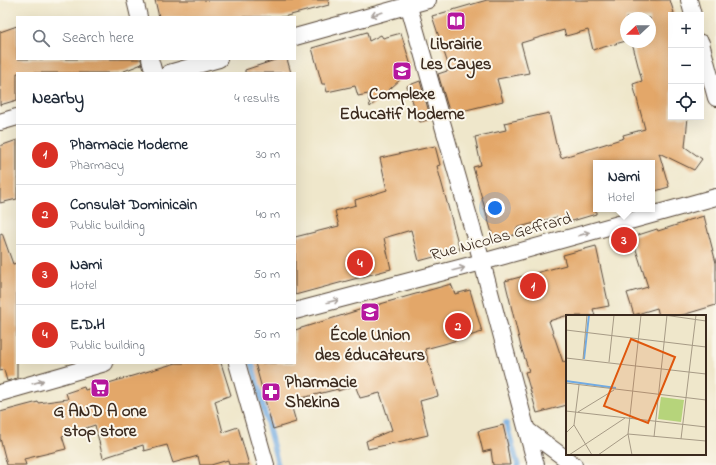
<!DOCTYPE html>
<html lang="en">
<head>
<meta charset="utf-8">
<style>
	body { margin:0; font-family:"Indie Flower",sans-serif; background:#f6f6f7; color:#1f2937 }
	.controls { position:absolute; right:12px; top:12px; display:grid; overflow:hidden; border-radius:0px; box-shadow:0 4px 16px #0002 }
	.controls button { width:36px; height:36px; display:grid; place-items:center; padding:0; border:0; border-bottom:1px solid #e0e1e3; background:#fff; color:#1f2937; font:20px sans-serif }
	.compass { position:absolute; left:620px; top:12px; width:36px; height:36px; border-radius:50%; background:#fff; box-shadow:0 4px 16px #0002; rotate:248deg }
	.you { position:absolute; left:495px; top:208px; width:14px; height:14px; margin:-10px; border:3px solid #fff; border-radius:50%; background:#1a73e8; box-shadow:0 0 0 6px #1a73e833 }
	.badge { display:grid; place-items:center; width:26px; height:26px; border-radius:50%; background:#d93025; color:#fff; font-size:13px; font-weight:700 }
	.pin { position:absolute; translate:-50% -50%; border:2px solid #fff; box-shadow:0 1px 4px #0006 }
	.popup { position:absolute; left:593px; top:160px; width:62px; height:52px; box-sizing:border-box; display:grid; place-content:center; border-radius:0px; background:#fff; filter:drop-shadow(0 1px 3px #0005); font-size:13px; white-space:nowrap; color:#747a83 }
	.popup b { font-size:15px; color:#1f2937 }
	.popup::after { content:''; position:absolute; left:50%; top:100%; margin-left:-8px; border:8px solid transparent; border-top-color:#fff }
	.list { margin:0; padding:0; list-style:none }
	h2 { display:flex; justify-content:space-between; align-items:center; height:52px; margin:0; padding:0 16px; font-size:17px }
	h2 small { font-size:13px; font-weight:400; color:#747a83 }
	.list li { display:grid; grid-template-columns:26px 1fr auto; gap:12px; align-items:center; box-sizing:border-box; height:60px; padding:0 16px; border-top:1px solid #e0e1e3 }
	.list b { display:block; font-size:15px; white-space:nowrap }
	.list p { margin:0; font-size:13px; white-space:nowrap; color:#747a83 }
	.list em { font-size:13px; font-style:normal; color:#747a83 }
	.icon { flex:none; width:22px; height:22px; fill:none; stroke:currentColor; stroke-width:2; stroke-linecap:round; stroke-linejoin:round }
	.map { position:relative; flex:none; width:716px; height:465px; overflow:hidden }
	.search { position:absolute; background:#fff; box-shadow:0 4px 16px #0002; left:16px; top:16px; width:280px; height:44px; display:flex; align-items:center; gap:10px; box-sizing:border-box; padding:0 14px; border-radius:0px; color:#747a83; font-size:15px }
	.panel { position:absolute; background:#fff; box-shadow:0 4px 16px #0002; left:16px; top:72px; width:280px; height:292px; border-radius:0px }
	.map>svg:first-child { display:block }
</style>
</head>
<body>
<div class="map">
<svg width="716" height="465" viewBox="0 0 716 465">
	<rect width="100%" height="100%" fill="#fbf7ec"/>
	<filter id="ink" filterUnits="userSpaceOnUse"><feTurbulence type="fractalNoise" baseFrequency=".025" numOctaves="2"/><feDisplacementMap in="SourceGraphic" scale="8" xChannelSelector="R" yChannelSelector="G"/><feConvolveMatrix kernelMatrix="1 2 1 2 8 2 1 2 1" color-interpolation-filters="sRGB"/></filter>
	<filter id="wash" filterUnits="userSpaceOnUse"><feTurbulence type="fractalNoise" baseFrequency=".012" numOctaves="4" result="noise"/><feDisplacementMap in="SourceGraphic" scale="16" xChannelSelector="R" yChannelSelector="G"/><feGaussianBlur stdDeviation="0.9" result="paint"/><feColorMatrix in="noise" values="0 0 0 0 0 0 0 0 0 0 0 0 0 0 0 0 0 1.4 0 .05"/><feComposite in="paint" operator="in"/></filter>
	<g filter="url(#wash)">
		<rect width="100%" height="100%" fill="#efe7cb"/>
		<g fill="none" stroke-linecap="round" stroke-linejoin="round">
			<g stroke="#72abe2" stroke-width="5.5">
				<path d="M252,363L278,465"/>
				<path d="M506,423L518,465"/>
			</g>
		</g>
		<g id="blocks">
			<g fill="#e3a769">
				<path d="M155,0H328L329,5L283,17H159Z"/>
				<path d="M487,0H670L674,13L671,14V117H688L685,147L702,159L694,170L659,153L669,187L652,192V163H596V214L559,225L557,217L516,228L518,234L494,240L473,167L481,165L475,137L506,130L504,123L549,113L556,144H557L561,158L624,138L623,135L645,129L633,84L642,81L632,42H650V18H626V41L593,50L588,30L566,36L564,30L521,43L529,73L497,79L503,101L450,114L438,74L450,70L432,16Z"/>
				<path d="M17,26V59H141L142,64L119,73H17V100L0,105V32Z"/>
				<path d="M367,32L369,41L381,35L383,38L401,33L412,69L370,107L368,94L358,96L355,86L327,92L325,84H322L312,48Z"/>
				<path d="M278,59H287L291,73H245V70Z"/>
				<path d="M420,81L431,119L420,122L407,86Z"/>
				<path d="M17,140V199L0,203V146Z"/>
				<path d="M435,146L440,165L437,166L460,250L419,261L411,230L384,238L391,269L295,295V237L339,226L335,211L356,205L355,200L387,190L380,158Z"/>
				<path d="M704,216L716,263V305L679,316H659L657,308L634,315L627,293L648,287L632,237L657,229L658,231L686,222V221Z"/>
				<path d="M2,233L13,264L17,263V378L7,381L4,370L0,371V234Z"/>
				<path d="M596,246L609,306L593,309L595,316H565L549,321L563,362L567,361V405L537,413L525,372L529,371L521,347L505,281L566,265L563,255Z"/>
				<path d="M451,284L455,294L470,290L482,332L444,344L425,349L438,396L420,401L428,435L368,449L366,441L392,430L380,393L360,398L355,385L338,391V389L290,401L296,422L273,429L255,363H295V330L359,310Z"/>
				<path d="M176,363H221L231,395L215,401L223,432L238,427L249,465H229L228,460L211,465H200L198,456L173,463L167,445L144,451L143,445L103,458L95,425L62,436L66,449L24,459L26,465H7L0,438V412L38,402V403L68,399L66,393L84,387L85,390Z"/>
				<path d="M503,425L508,446H507L510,465H493L491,450L483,452L478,431Z"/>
			</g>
		</g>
	</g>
	<g filter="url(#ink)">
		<use href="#blocks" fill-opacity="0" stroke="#564638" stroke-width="1"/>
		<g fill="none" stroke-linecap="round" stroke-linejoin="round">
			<g stroke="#564638" stroke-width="18">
				<g id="minor">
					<path d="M135,0L139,17"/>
					<path d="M407,0L482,262L536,465"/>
					<path d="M689,0L693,15"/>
					<path d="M295,37L428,0"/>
					<path d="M701,43L716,98"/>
					<path d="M150,59L154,73"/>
					<path d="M169,73L219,59"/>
					<path d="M0,122L17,117"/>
					<path d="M295,311L482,262L716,197"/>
					<path d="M237,363L266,465"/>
					<path d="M0,393L105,363"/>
					<path d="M527,430L574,465"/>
				</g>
			</g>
			<use href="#minor" stroke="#fff" stroke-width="16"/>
		</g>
		<defs><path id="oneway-shaft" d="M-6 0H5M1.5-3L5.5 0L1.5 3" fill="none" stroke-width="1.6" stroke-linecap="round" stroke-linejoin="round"/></defs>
		<g stroke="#a79f9a">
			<use href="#oneway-shaft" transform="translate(377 14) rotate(164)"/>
			<use href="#oneway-shaft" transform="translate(584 234) rotate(-16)"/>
			<use href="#oneway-shaft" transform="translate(459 269) rotate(-14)"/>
			<use href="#oneway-shaft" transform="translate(333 301) rotate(-14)"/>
			<use href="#oneway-shaft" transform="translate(38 382) rotate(-16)"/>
		</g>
	</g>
	<defs>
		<g id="library-square" transform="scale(1)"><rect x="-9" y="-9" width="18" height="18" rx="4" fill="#b5179e" stroke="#fbf7ec"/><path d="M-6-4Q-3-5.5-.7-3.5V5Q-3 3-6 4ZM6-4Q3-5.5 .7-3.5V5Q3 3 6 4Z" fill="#fff"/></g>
		<g id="school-square" transform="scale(1)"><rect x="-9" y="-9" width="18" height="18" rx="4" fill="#b5179e" stroke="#fbf7ec"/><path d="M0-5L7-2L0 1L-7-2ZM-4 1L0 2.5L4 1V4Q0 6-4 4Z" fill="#fff"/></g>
		<g id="supermarket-square" transform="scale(1)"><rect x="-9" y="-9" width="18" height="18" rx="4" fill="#b5179e" stroke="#fbf7ec"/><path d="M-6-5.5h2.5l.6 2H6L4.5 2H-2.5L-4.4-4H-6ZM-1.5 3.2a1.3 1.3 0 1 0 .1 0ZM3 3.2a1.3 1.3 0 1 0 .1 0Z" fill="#fff"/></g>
		<g id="pharmacy-square" transform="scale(1)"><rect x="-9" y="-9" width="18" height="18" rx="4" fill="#b5179e" stroke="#fbf7ec"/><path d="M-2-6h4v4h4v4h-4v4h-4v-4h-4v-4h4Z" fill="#fff"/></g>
	</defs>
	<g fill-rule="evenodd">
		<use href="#library-square" x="456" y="21"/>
		<use href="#school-square" x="402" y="71"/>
		<use href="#school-square" x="370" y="312"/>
		<use href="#supermarket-square" x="100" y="388"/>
		<use href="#pharmacy-square" x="271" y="392"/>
	</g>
	<g text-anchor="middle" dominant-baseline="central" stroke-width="4" stroke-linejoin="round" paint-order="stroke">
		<g font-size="17" font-weight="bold" fill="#3b2a1e" stroke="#fbf7ec">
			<text x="456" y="44">Librairie<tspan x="456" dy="20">Les Cayes</tspan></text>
			<text x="402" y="94">Complexe<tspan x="402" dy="20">Educatif Moderne</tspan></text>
			<text x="370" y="335">École Union<tspan x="370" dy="20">des éducateurs</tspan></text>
			<text x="285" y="382" text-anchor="start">Pharmacie<tspan x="285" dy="20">Shekina</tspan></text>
			<text x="100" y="411">G AND A one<tspan x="100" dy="20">stop store</tspan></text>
		</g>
		<g font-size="17" fill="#3b2a1e" stroke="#fbf7ec">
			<text transform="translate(501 237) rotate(-15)">Rue Nicolas Geffrard</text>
		</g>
	</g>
	<g transform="translate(566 315)">
		<rect width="140" height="140" fill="#efe7cb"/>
		<path d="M95,82L118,85L115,107L92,104Z" fill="#b6d47b"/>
		<path fill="none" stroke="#72abe2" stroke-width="2" d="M18,44L23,0M0,66L50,73"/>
		<path fill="none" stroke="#a79b86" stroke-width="1" d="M98,0L140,6M0,15L140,32M0,43L140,59M17,44L21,0M43,47L48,0M0,68L140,85M0,96L140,112M12,97L48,75M8,110L26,140M0,118L8,110L13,70M88,122L101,0M115,124L130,0M3,140L59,103M32,140L62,119L140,126M66,140L62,119L75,0"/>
		<path fill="#df570d" fill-opacity="0.15" stroke="#df570d" stroke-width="2" d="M65,24L109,42L82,108L38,91Z"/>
		<rect width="140" height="140" fill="none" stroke="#3b2a1e" stroke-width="2"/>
	</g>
</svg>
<div class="controls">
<button>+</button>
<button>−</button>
<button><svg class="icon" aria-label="locate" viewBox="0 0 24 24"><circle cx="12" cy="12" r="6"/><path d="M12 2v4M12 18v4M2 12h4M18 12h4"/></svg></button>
</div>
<svg class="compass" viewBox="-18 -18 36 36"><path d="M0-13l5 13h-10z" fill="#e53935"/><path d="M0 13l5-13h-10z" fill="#747a83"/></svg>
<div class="you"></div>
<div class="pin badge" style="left:533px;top:286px">1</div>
<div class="pin badge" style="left:458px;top:326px">2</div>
<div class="pin badge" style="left:624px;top:240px">3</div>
<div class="popup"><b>Nami</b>Hotel</div>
<div class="pin badge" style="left:360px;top:263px">4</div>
<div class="search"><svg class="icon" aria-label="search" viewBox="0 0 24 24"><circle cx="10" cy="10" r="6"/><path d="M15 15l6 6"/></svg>Search here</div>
<section class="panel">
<h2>Nearby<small>4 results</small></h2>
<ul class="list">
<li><span class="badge">1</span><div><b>Pharmacie Moderne</b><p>Pharmacy</p></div><em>30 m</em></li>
<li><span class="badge">2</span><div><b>Consulat Dominicain</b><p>Public building</p></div><em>40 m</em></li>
<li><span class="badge">3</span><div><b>Nami</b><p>Hotel</p></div><em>50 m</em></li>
<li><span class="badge">4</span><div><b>E.D.H</b><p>Public building</p></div><em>50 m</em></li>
</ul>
</section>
</div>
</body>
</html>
